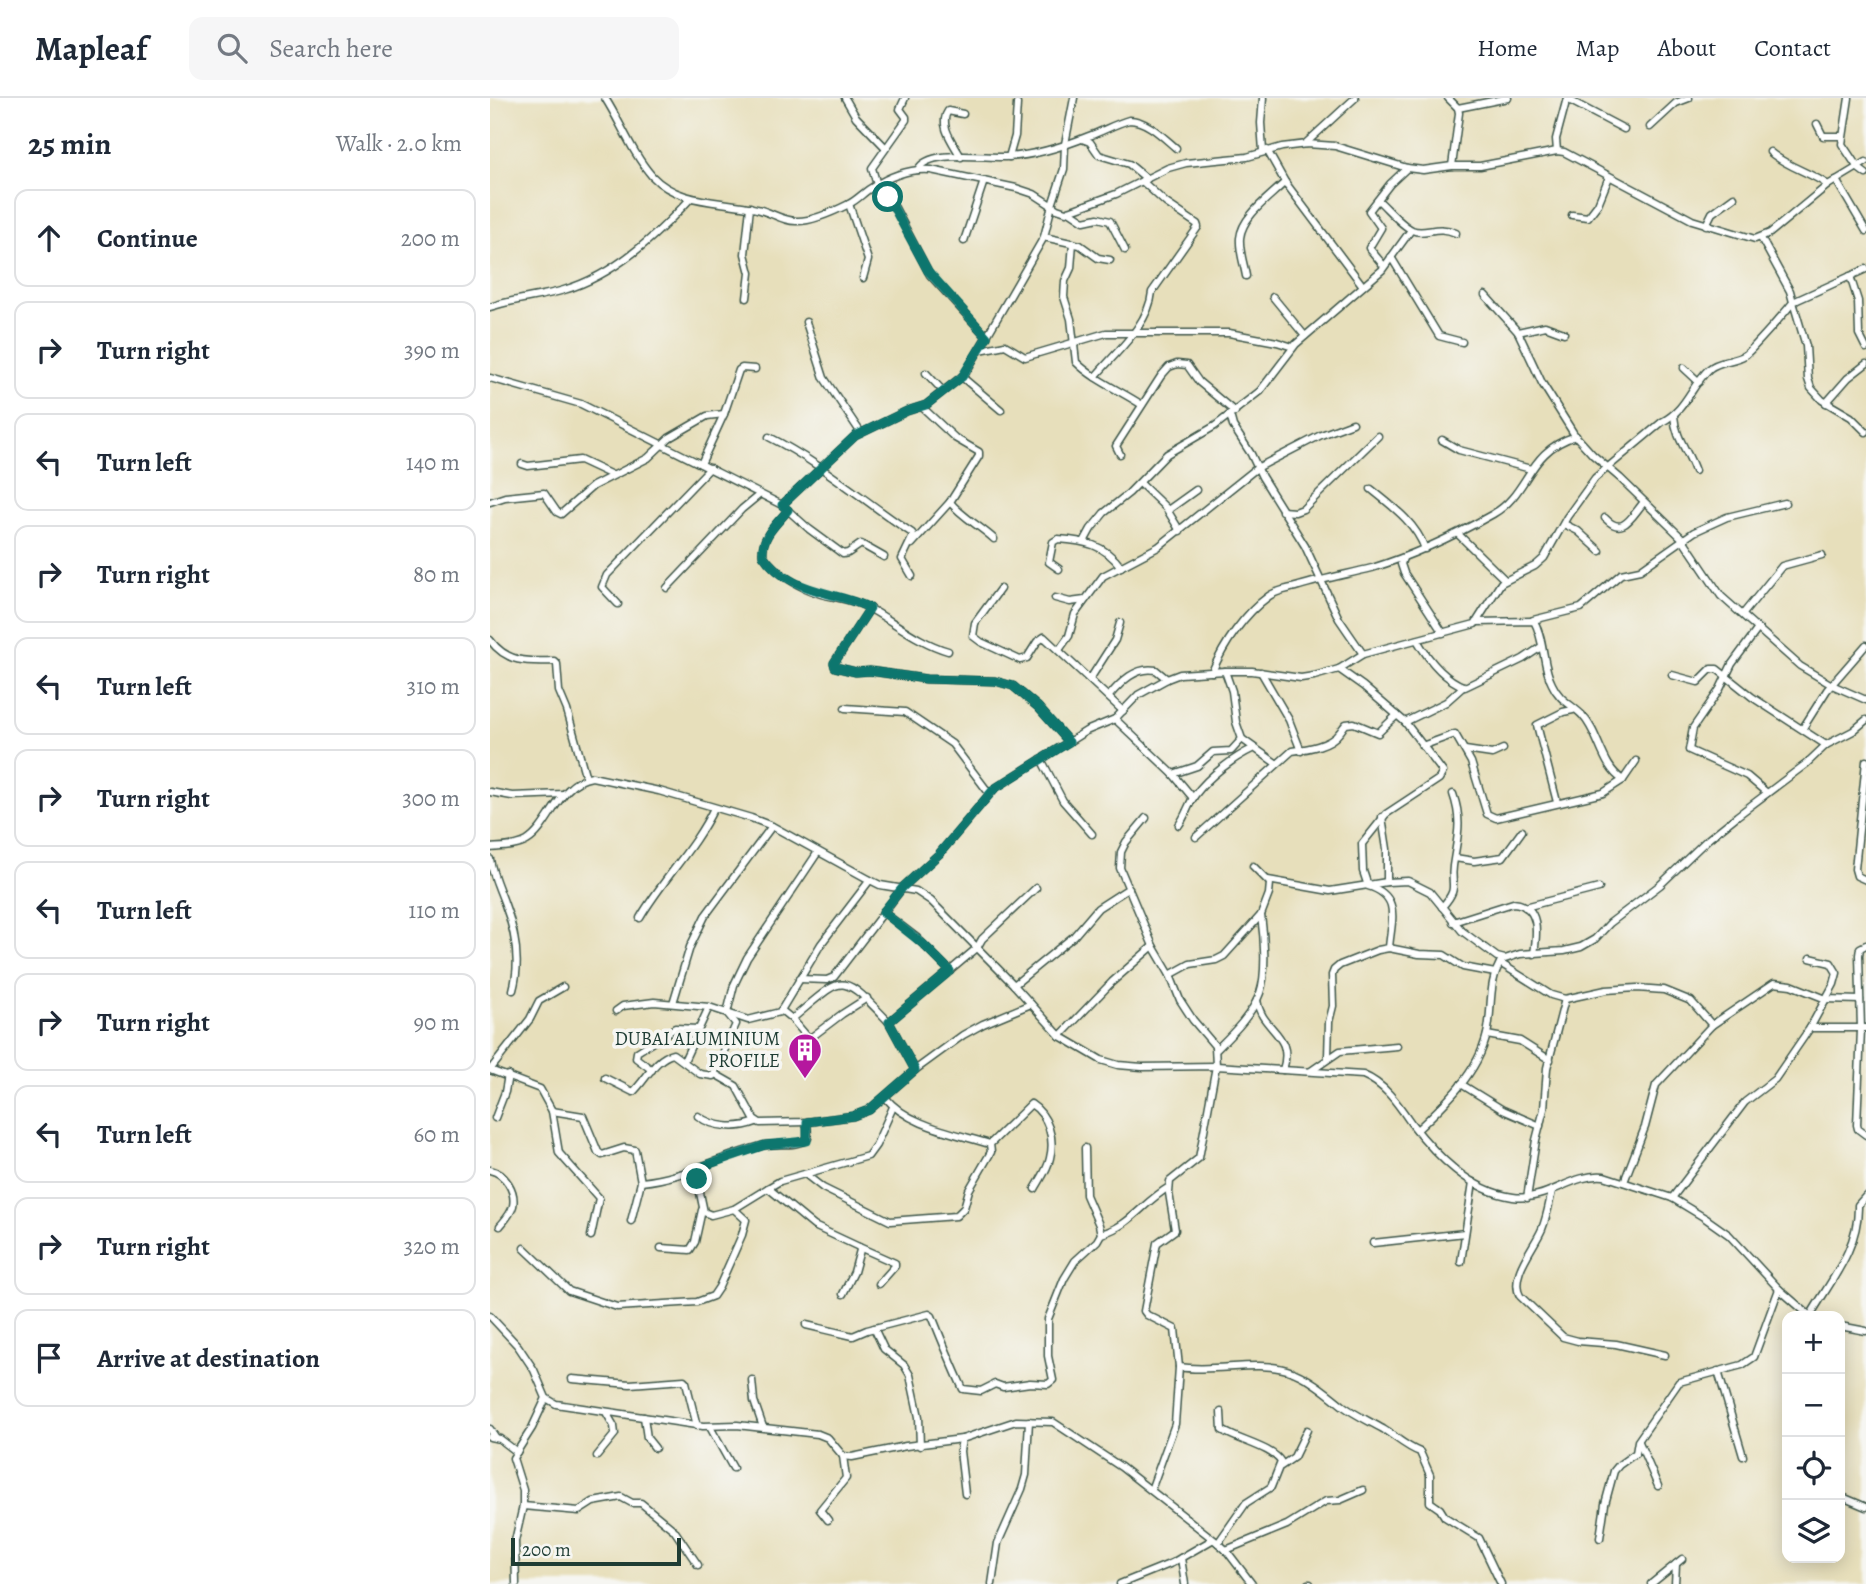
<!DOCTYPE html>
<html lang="en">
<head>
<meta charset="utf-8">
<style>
	body { margin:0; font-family:Alegreya,serif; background:#f6f6f7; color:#1f2937 }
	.controls { position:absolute; right:21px; bottom:21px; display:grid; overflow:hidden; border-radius:14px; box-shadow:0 4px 18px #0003 }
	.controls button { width:63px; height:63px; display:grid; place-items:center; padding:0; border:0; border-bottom:2px solid #e0e1e3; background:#fff; color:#1f2937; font:35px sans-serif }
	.scale { position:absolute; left:21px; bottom:18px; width:170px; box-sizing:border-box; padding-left:7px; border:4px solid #1f3d34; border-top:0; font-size:19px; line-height:24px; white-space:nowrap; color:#1f3d34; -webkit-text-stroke:5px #f6f6f2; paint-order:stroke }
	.stop { position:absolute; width:21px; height:21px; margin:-16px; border:5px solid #0f766e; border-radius:50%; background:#fff }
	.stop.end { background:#0f766e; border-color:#fff; box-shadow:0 2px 7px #0008 }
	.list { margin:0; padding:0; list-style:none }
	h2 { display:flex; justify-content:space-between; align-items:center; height:91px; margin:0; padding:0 28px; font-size:30px }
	h2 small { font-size:23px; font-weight:400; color:#747a83 }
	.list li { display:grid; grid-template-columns:46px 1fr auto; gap:21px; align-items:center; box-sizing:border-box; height:98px; margin:0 14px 14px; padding:0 14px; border:2px solid #e0e1e3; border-radius:14px }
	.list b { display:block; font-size:26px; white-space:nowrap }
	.list em { font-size:23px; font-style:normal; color:#747a83 }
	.icon { flex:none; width:38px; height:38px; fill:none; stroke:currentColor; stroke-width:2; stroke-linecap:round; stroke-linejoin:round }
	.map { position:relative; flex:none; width:1376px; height:1486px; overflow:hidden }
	header { display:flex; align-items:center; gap:42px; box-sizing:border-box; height:98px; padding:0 35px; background:#fff; border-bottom:2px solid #e0e1e3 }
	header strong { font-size:33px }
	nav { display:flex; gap:38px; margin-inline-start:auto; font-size:24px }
	.search { width:490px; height:63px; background:#f6f6f7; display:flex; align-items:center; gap:18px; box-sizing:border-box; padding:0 24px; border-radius:14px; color:#747a83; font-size:26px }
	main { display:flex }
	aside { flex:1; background:#fff }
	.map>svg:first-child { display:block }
</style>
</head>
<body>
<header>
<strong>Mapleaf</strong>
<div class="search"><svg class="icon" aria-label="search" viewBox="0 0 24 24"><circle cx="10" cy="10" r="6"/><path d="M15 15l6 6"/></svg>Search here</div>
<nav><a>Home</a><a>Map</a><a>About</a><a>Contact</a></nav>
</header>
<main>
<aside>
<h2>25 min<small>Walk · 2.0 km</small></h2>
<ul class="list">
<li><svg class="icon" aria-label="ahead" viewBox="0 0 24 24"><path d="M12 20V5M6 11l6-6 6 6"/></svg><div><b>Continue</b></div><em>200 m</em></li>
<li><svg class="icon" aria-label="right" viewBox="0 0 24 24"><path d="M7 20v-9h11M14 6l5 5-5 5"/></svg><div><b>Turn right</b></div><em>390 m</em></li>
<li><svg class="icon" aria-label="left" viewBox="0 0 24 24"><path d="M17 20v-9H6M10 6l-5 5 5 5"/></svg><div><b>Turn left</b></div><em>140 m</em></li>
<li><svg class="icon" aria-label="right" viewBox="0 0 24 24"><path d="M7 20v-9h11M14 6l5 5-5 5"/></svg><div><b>Turn right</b></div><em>80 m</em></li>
<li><svg class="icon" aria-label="left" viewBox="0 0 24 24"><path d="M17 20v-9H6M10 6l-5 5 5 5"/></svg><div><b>Turn left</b></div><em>310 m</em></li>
<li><svg class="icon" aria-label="right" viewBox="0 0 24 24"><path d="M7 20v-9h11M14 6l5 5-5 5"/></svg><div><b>Turn right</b></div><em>300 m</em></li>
<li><svg class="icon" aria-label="left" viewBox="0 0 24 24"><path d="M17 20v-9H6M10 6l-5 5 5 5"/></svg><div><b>Turn left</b></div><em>110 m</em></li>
<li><svg class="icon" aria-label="right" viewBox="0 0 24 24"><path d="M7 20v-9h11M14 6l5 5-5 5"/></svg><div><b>Turn right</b></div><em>90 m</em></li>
<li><svg class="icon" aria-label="left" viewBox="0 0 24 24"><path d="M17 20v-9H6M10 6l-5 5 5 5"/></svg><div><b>Turn left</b></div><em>60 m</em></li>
<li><svg class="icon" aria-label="right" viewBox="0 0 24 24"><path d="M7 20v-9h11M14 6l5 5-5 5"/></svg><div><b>Turn right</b></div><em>320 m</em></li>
<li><svg class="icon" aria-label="arrive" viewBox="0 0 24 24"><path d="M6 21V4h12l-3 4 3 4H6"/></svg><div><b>Arrive at destination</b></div></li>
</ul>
</aside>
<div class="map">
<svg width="1376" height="1486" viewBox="0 0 1376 1486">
	<rect width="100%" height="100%" fill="#f6f6f2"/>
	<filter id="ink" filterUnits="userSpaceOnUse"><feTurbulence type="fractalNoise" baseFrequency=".0143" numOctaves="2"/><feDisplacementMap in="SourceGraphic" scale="14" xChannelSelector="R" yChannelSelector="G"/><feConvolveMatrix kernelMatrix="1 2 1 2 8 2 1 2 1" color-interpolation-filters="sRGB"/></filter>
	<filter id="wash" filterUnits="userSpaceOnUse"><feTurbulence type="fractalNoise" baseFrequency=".00686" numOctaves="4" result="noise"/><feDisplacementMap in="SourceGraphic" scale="28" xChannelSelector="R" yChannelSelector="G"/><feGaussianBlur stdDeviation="1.57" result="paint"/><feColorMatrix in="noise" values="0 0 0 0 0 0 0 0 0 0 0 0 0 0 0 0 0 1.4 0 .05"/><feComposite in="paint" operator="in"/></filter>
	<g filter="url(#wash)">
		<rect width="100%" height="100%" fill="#e7dfbb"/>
	</g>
	<g filter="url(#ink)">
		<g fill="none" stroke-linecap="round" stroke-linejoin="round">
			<g stroke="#3d5548" stroke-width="9">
				<g id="minor">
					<path d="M115,0C131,25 142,55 162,78C189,107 232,102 267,111C281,114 294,124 308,123C324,123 345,113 359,106C367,102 373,95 381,90C398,79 420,70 441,72L526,90L544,96L567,111L576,114L626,96L678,70L696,65L757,59L792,49L817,46L845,48L917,70L933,72L962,68H990L1067,53L1074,54L1202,122L1265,141L1280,135L1338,87L1376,64"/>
					<path d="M355,0L366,19L395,49"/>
					<path d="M773,0L771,25L773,53"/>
					<path d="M958,0L968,10L969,15L962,68"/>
					<path d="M1359,0L1352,46L1368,70L1376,76"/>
					<path d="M1077,1L1134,31"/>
					<path d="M968,10L1018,0"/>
					<path d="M1327,26L1333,38H1352"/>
					<path d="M1160,29L1186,5L1199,0"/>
					<path d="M592,41L600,44L609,57L639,66L657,81"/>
					<path d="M815,46L865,0"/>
					<path d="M777,52L795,84L873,188"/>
					<path d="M1067,53L1066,41L1077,0"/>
					<path d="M1280,54C1297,69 1320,74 1338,87"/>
					<path d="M471,59C464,46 448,27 458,13L473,16"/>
					<path d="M519,59L525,38L527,6"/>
					<path d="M428,72C437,51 494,60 515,59C544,58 572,49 599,38C613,33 625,26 639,22C657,22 673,39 686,50"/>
					<path d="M1346,82L1376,133"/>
					<path d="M389,86L404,108L440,177L497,239"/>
					<path d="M387,87L382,70L416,22V19L410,11L415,0"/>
					<path d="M888,102C898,111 910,126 922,132C935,138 946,126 966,135"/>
					<path d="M359,106L378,162L373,180"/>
					<path d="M579,113L594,123L608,120L620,123L635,152"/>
					<path d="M1082,117L1098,119L1108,106L1119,79"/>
					<path d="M1216,127L1222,115L1244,99"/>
					<path d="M554,139L590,147L608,160L620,162"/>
					<path d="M474,143L494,83"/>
					<path d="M583,145L581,170L575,183L574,199L581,221L586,264C604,282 631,293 652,307"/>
					<path d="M901,159L949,238L972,244"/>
					<path d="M894,168L879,150L891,130L879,113L900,86L917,70"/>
					<path d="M1376,171L1303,204L1316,248L1318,281L1321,290L1332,302L1361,319L1376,334"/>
					<path d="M756,178C754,166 749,153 750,140C752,118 780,99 795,84"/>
					<path d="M1360,178L1368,203L1369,236L1376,250"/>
					<path d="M995,197L1028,234L1052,285L1084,336L1103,357L1130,380L1192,440L1231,498L1310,568L1342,587L1376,602"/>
					<path d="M783,199L815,238"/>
					<path d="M257,200L260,175L255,156L260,109"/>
					<path d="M0,209C24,201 50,199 74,192C125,177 166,138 201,100"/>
					<path d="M316,224L334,280L371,335"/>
					<path d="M1028,234L1055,228L1074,235"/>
					<path d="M490,252L515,247L535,259L616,235H739L787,244L803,249"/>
					<path d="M1194,270L1209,284"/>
					<path d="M436,275L453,293"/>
					<path d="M472,279L511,312"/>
					<path d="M605,279C625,255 659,227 662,194L708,129L707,126L676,105L652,83"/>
					<path d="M0,280L91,306L292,407L319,431L353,456L358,455L371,446L394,459"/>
					<path d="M1336,305L1358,280L1376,266"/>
					<path d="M432,309L465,340L489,354V358L460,404C472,419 490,428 504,441"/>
					<path d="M740,317L743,328L761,356L772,379L815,448L849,521L873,556"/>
					<path d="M1184,318C1186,342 1198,352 1205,373"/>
					<path d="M279,339C331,365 374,403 422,435L423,438L412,461L422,478"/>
					<path d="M952,342L969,352L1041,371"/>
					<path d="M630,356L626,348L671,278L679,269L687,266L697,267L709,284L745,314"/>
					<path d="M32,366L38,368L90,362L122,377"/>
					<path d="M211,366L234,316L249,272L252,270L265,271"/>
					<path d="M650,385L676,410L690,433"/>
					<path d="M881,391C902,408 926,425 935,451"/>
					<path d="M0,404L15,399L54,395L67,414L71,416L103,388L158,360L179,340L217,318L234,316"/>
					<path d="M292,407L365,338L417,313L436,307L475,276L554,139L562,107L574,71L575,46L584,0"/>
					<path d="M298,412C287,426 271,438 273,457C285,475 310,490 331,496C346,500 362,501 377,509C403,523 429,545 458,553"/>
					<path d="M678,412L706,392"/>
					<path d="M792,413L805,414L813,411L888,338"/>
					<path d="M1115,420C1133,439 1141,419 1154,404"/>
					<path d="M1074,426L1088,433L1110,453"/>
					<path d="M968,436L1015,482"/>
					<path d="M595,442L601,431L614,415L639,395L677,356L725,328L770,293L806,246L892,172L921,132"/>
					<path d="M422,446L460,404"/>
					<path d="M913,460L911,466L914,475L953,535"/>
					<path d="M569,471L559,464L563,444L568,441C595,443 614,446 631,469"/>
					<path d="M177,490L252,411L269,397"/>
					<path d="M510,491L485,525L483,538L491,544L530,562L537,560L547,544L554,539L633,613"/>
					<path d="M565,500L580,504L595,502"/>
					<path d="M128,506L112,489L117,477L220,370"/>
					<path d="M380,510L344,565L345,569L366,574L380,573L436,581L505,583L523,588L548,609L579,644"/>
					<path d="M1253,516L1292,468L1332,457"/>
					<path d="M1043,522L1091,510L1131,476L1150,472L1204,434L1237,419L1295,405"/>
					<path d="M987,524L1044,523C1055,542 1052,567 1062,586C1069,602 1081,606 1092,617C1110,636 1111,668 1133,682"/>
					<path d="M1267,532L1242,566L1230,591L1203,630L1199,652L1257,678L1277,695"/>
					<path d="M0,542C17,565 37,564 64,563L67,566L69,593L77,612L96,680"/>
					<path d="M927,542C938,561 954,581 975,589L1033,561L1051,549"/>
					<path d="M569,552L579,538L585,516L613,478L668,449L767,370L831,337L863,325"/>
					<path d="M849,571L873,588L915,624L953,674L949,681L896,716L872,746L873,773L878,788C912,798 901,823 899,850"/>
					<path d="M735,573L742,593L746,624L752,641L787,666"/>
					<path d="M722,574C734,546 754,516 779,498C787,492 800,491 809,488C833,481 858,476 882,470C925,457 964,438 1003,416C1040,395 1036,353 1086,338"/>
					<path d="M771,574L799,622L811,653"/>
					<path d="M1182,577L1208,584L1221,571H1227L1262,599L1336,647"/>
					<path d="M600,581L625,542L630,525"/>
					<path d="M619,598C631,584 646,568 666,572L677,581"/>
					<path d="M355,610L415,614L462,646L499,695"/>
					<path d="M625,621L683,676L703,700"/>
					<path d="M915,624L956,604L974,588"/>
					<path d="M1313,630L1337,592L1376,547"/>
					<path d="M932,648L965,636L981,664L997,716L1006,720L1113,695L1133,682L1146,663"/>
					<path d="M975,652L1002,656L1013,651"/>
					<path d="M551,661L573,703L602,736"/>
					<path d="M1376,663L1365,771L1367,778L1376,782"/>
					<path d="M683,676L707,668L723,654L741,653L752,641"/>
					<path d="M0,694L22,698L74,696"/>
					<path d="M1067,704L1047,627L1073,614L1083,612"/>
					<path d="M892,719L897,751V784"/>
					<path d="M656,720L636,744L631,754L630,770L663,848L680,877L690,902L703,922L725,948L726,968L709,1060L680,1083L679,1095L685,1132L667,1145L654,1213L657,1217L685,1231L689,1269L685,1326L661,1392"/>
					<path d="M689,727C696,717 699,705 705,697C719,678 743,660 764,650"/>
					<path d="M706,739L802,653C816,651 840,648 849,635C852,632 853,629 856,626L864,625L888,635L907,617"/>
					<path d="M0,750C12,749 27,749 37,743C61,728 68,684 102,679L169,693L261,720L282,728L380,782L390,787L426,793L441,803L524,887L570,938L611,962L628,967L652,969L726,968L873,977C895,986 908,1006 921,1025C946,1057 980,1093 1023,1099C1057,1104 1081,1075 1114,1078L1182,1100L1215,1120L1239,1137L1289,1191L1320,1218"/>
					<path d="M965,760L984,763L1013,759L1032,733"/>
					<path d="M0,761C2,776 9,790 14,804C25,832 31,863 23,892"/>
					<path d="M778,782L840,793L897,784L918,783L940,794L972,833L1007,859L1015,861L1030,856L1074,853L1091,849L1105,841L1120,825L1170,787L1217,742L1247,718L1316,666L1336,647L1363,633L1376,622"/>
					<path d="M952,809C970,789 960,788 963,768C967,740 973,724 963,696"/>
					<path d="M1035,809L1109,790"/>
					<path d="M393,814L426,839L460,873"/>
					<path d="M150,820C172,782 205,750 224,710"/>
					<path d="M963,824L1023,805C1051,807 1047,836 1044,856"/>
					<path d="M1376,847L1370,850L1369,857L1371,931L1367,1027L1368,1031L1376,1037"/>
					<path d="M1010,865L1061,897L1075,901L1116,892L1147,890L1174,892L1201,903L1222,927"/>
					<path d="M680,877L700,866L726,862L734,858L771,817L779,796L780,785L763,768"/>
					<path d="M309,881L337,882L344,879L413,789L449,756L504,691L596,633L625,621L648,597L677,581L690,576L735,573H762L811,580L824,578L849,571L873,556L985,526L1011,485L1045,468L1054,460L1077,419L1105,380L1172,324C1197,311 1200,289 1219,271C1229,262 1244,264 1255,257C1260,254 1300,209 1303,204L1300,193L1271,140"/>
					<path d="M524,887L584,838L608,810L639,790"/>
					<path d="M767,902C771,933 805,935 793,972"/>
					<path d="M183,905L200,849L215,818L282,728"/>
					<path d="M291,912L302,921L327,950"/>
					<path d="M126,913L133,908L164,904L219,909L258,922L290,914L331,846L380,782"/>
					<path d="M302,921C355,877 349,872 399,924"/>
					<path d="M1320,930L1344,886L1347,875L1341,865L1320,860"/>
					<path d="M997,937L1030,943L1060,962"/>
					<path d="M570,938L622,884L663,848"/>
					<path d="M319,941L352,916L377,900"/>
					<path d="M726,952C742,936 762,917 770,895C777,875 774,838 771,817"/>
					<path d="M838,959L839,924L843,908L842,877L844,872L850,867L888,852L899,850L929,856L954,857L973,869L1005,875"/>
					<path d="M194,963L219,909"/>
					<path d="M0,972L50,991L62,1013L69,1055L109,1100L101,1138"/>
					<path d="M0,972L40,921L49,903L73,889"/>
					<path d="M162,972L146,960L147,954L185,930L208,931"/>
					<path d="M425,972L399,924L487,850L492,841L546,790"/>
					<path d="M821,973L850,953L907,948"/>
					<path d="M225,976L246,988L264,1021L270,1025L317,1024L363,1018L379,1012L425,972L473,937L493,926L541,906"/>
					<path d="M115,980L143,994C156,982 165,960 183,956L210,976L223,978L246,926L237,915L244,887L257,860L328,754"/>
					<path d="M971,986L1013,1012L1050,1028"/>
					<path d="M395,999C418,1028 465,1035 500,1046"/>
					<path d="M62,1013L93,1018L108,1054L112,1057L134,1050L145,1052L151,1084"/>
					<path d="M208,1018C224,1030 248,1031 266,1024"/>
					<path d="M5,1020L15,994L18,977"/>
					<path d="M927,1032C955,1006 988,975 997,936C1003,912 997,884 1012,862"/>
					<path d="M595,1050L596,1097L609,1127L611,1136"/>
					<path d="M0,1072C15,1075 26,1093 23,1108C21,1116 15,1122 10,1128"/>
					<path d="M315,1076L333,1090L400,1123L466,1118L474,1110L479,1092L501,1054L500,1046L541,1006C558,1017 565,1040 560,1060C558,1071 550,1082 545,1091"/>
					<path d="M1134,1084L1155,1029L1166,987L1222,927L1284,885L1301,887L1336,901L1370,902"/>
					<path d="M278,1090L290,1083L378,1058L386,1047L403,1009"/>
					<path d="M1062,1093C1059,1106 1057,1119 1052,1131C1044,1150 1019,1177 1030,1198L1073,1239L1088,1243L1126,1246L1175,1257"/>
					<path d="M1037,1100L1046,1042L1054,1011L1057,970L1075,901"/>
					<path d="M1182,1100L1255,1004L1285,981L1320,930H1376"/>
					<path d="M244,1111L278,1090L324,1128L369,1149L370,1152L364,1174L353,1196"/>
					<path d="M141,1123L151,1084C194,1080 230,1059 271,1048C285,1044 307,1050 318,1040L317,1024"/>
					<path d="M883,1145L975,1135"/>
					<path d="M369,1149L405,1165V1168L389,1186"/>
					<path d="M34,1150L79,1193L127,1209L207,1204L223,1198L229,1189L252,1137L256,1122L244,1111L221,1117L214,1114L205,1071"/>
					<path d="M171,1150L200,1152L205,1144L212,1112"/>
					<path d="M971,1164L983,1084"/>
					<path d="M0,1218L28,1248L44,1272L56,1300L66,1306L213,1328L247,1327L328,1336L338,1340L353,1358L362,1359L416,1348L472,1341L526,1323L563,1324L631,1369L728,1445L736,1452L762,1486"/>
					<path d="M1320,1218C1341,1182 1369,1150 1368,1107L1376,1098"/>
					<path d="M316,1227L363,1238L377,1232L439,1216L442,1218C452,1243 462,1267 473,1291L491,1293L505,1286L513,1289L540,1285L558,1286L563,1282L558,1258V1221L574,1181L585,1163L607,1143L611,1136C642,1127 652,1105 679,1089"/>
					<path d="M1350,1228L1376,1233"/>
					<path d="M384,1230L394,1251L414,1267L420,1277L429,1319L430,1348"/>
					<path d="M689,1269C723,1275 766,1262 797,1272C817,1278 835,1293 852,1307C865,1317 879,1323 893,1331C906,1339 916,1349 930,1354L940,1377V1404L950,1411L955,1419L989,1440L1011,1486"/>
					<path d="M1228,1273L1253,1358"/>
					<path d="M82,1281L140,1286L194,1282L196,1284L207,1328"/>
					<path d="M262,1282L264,1303L273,1329"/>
					<path d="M154,1319L157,1340L165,1350"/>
					<path d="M220,1329L243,1370"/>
					<path d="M0,1331L6,1340"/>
					<path d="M0,1339L10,1341L27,1354"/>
					<path d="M472,1341L470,1353L475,1396"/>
					<path d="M1149,1344L1168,1388"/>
					<path d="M107,1358L125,1336L124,1328L117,1316"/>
					<path d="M791,1368L804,1359L817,1332"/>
					<path d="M1350,1398L1376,1409"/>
					<path d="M33,1408L89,1413L103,1404L131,1399L142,1405H151L184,1432L208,1467"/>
					<path d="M338,1422L330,1412L356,1380L353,1358"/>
					<path d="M1110,1440L1115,1406L1124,1373L1129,1367L1146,1355L1148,1343L1189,1284L1252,1267L1264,1259L1289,1191"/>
					<path d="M728,1445L756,1405L781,1389L791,1364C782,1349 749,1343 732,1332L731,1314"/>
					<path d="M736,1452L797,1427L836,1403L850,1402L873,1392"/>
					<path d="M691,1460L695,1486"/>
					<path d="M26,1486L25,1443L33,1408V1392L23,1360L42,1330L56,1300"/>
					<path d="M502,1486L508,1445L532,1391L536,1377L539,1323"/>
					<path d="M630,1486L682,1465L722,1442"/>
					<path d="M818,1486H820"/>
					<path d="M1161,1486L1192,1461"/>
					<path d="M1185,1486L1186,1466"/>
				</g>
			</g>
			<use href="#minor" stroke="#fff" stroke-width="6"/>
		</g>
	</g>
	<g fill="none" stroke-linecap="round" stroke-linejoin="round" filter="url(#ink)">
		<path stroke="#0f766e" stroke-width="9" d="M207,1081L205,1071L275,1047L317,1043V1024L363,1018L379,1012L425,972L399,924L460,873L433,846L393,814L413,789L449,756L504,691L579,644L548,609L523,588L505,583L436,581L380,573L366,574L345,569L344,565L380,510C344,492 299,496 273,457C271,438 287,426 298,412L292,407L365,338L417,313L436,307L472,279L497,239L438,173L398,99"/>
	</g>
	<defs>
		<g id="building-pin" transform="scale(1.75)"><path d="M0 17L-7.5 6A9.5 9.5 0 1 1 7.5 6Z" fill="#b5179e" stroke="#f6f6f2"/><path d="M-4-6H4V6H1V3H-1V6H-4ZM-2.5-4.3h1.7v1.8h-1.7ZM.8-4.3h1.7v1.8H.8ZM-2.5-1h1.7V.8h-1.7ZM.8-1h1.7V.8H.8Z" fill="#fff"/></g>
	</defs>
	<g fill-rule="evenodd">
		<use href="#building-pin" x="315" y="952"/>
	</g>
	<g text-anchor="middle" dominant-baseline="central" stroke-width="7" stroke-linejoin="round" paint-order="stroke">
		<g font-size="19" fill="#1f3d34" stroke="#f6f6f2" text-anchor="end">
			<text x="290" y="941">DUBAI ALUMINIUM<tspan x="290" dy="22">PROFILE</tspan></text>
		</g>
	</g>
</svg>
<div class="controls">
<button>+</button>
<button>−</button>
<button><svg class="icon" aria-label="locate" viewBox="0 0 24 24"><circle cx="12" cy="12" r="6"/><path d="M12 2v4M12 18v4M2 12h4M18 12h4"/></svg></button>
<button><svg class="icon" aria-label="layers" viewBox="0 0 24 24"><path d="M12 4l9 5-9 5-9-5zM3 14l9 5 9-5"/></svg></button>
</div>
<div class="scale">200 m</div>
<div class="stop" style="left:398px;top:99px"></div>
<div class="stop end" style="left:207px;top:1081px"></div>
</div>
</main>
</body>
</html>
